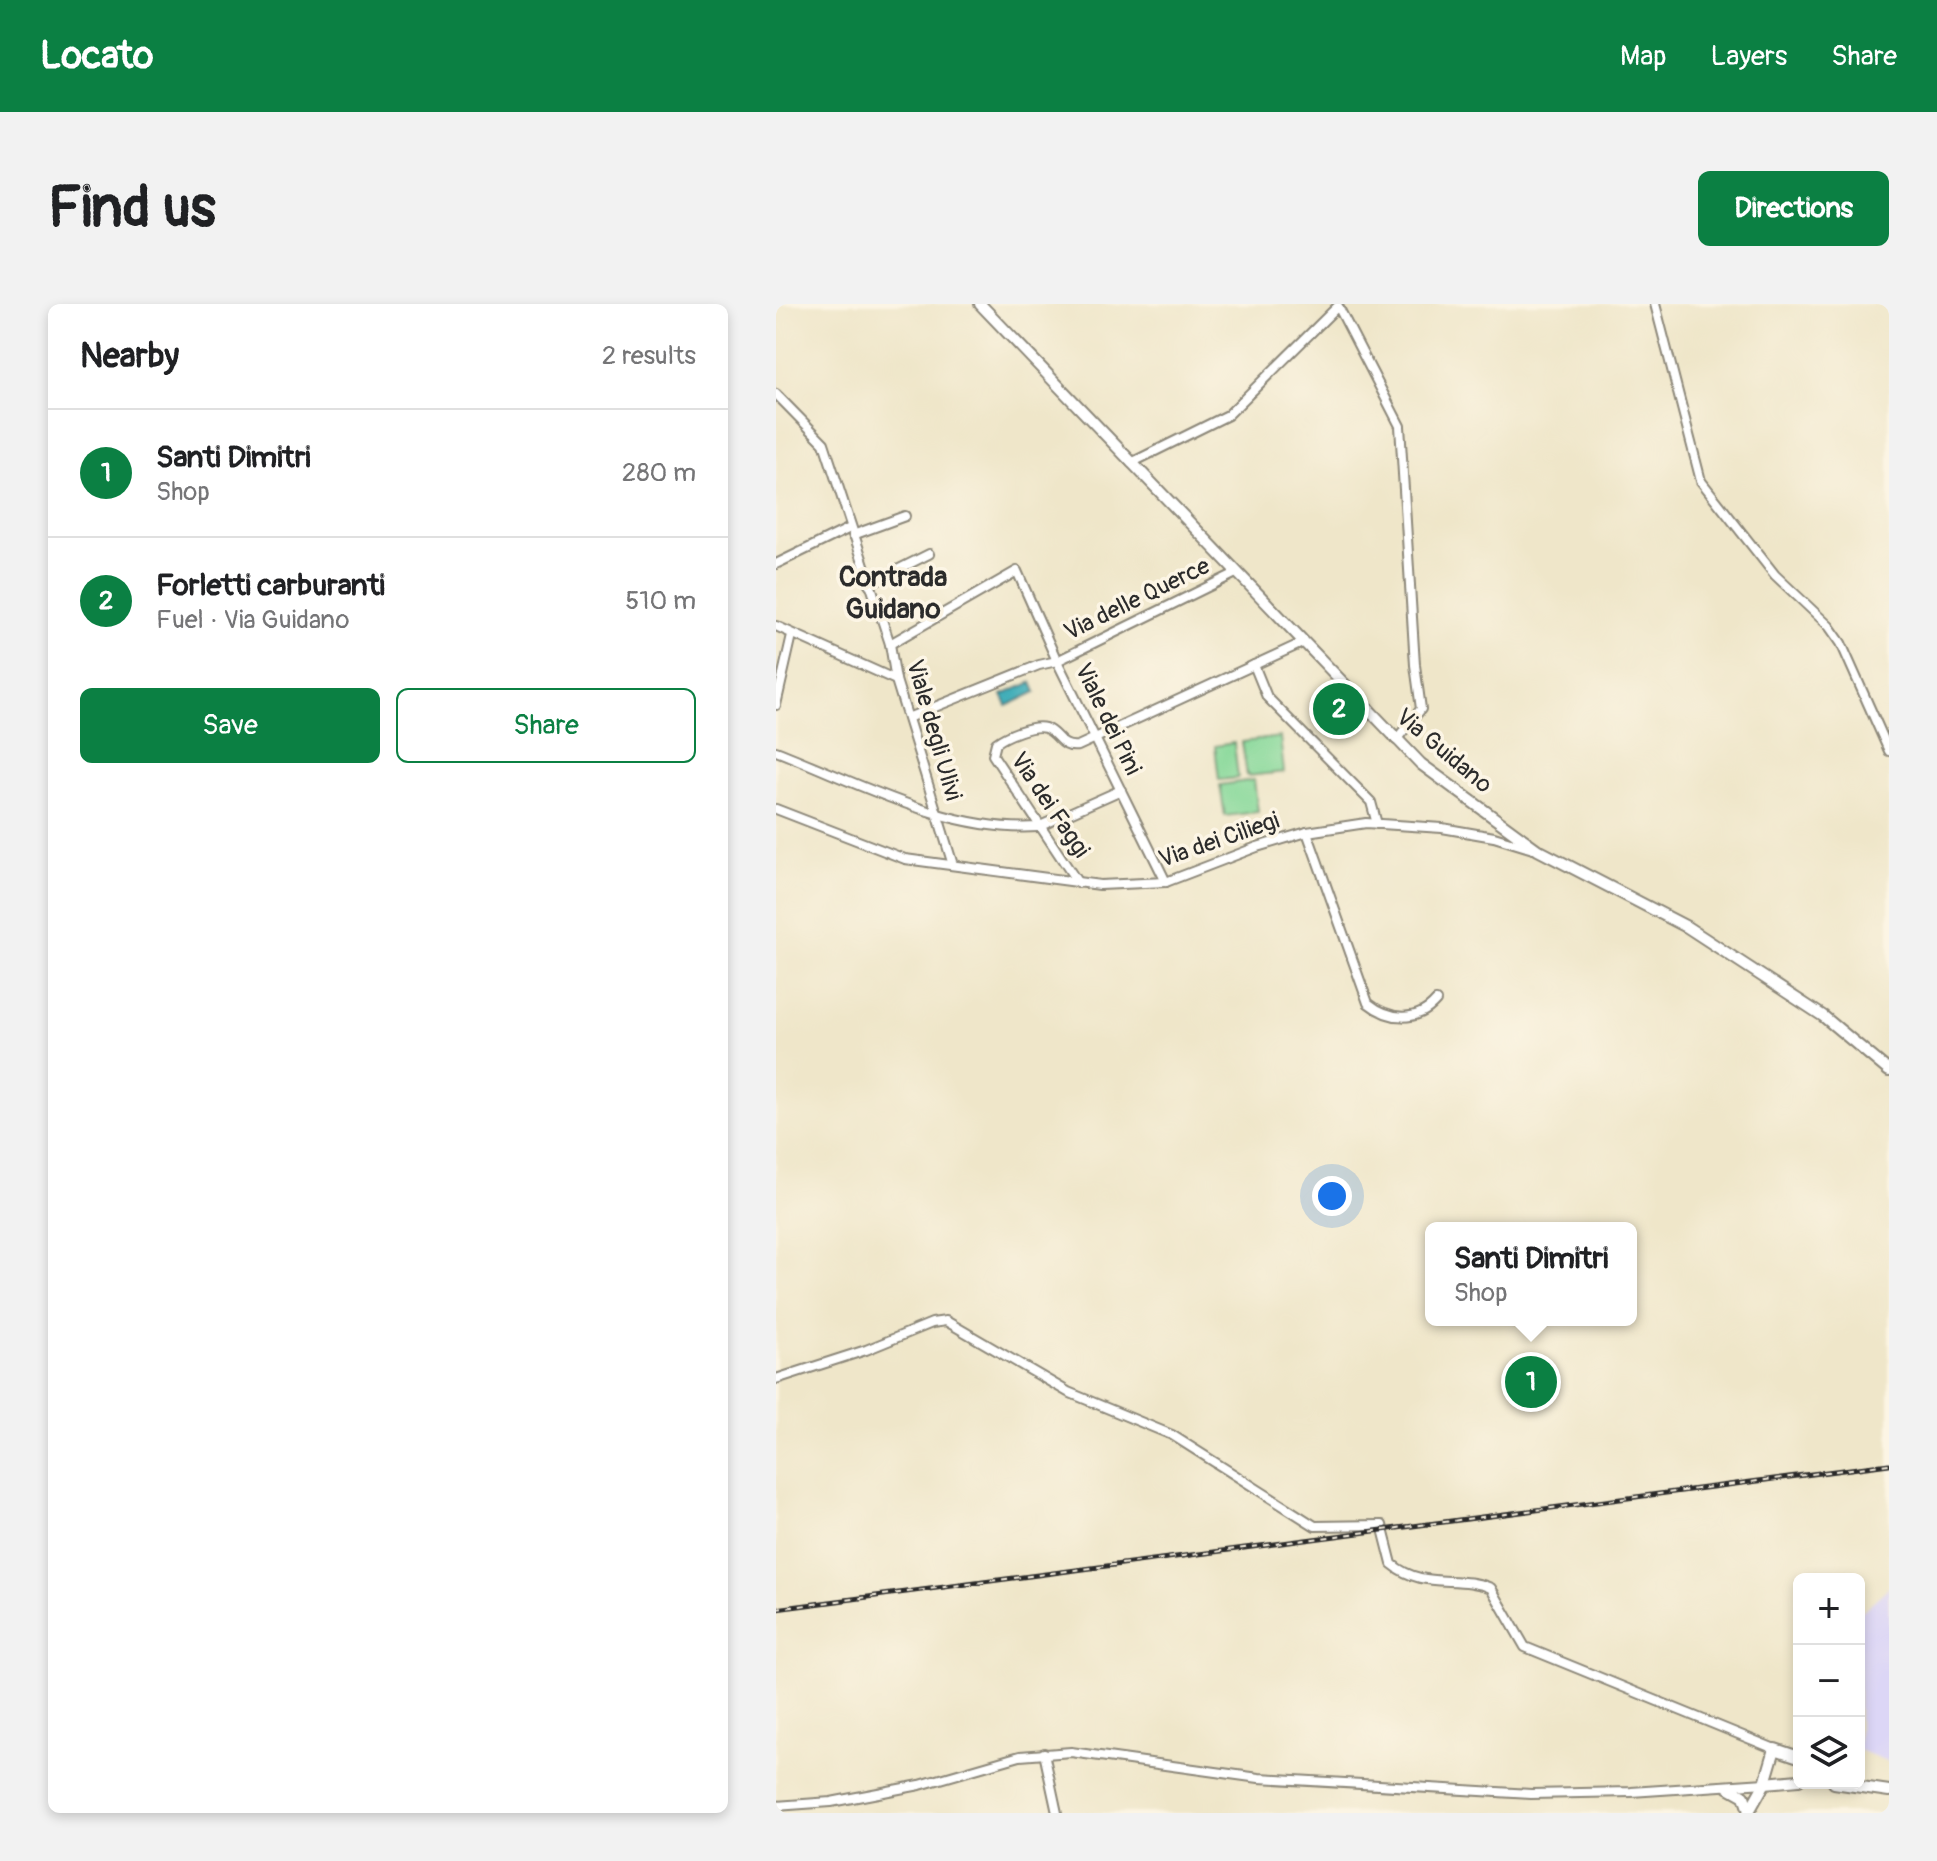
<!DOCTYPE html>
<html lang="en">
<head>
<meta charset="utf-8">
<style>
	body { margin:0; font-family:Pangolin,sans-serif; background:#f2f2f2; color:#202124 }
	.controls { position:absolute; right:24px; bottom:24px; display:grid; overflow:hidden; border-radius:12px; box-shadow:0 4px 12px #0003 }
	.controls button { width:72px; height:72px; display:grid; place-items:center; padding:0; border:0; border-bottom:2px solid #e0e0e0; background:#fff; color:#202124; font:40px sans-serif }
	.you { position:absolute; left:556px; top:892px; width:28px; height:28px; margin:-20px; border:6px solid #fff; border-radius:50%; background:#1a73e8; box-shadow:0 0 0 12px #1a73e833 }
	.badge { display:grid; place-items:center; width:52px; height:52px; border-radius:50%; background:#0b8043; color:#fff; font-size:26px; font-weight:700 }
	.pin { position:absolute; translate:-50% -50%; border:4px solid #fff; box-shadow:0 2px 8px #0006 }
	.popup { position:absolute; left:649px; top:918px; width:212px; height:104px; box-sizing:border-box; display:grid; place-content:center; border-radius:12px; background:#fff; filter:drop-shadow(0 2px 6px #0005); font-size:26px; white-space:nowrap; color:#757577 }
	.popup b { font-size:30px; color:#202124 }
	.popup::after { content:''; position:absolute; left:50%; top:100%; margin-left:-16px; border:16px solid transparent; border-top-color:#fff }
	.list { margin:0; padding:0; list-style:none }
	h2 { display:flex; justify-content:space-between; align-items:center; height:104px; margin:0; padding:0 32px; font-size:34px }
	h2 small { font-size:26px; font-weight:400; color:#757577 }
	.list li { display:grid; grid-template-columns:52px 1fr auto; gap:24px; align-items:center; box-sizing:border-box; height:128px; padding:0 32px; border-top:2px solid #e0e0e0 }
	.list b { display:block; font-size:30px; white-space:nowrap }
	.list p { margin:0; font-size:26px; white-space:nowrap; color:#757577 }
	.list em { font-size:26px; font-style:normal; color:#757577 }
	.actions { display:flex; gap:16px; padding:24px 32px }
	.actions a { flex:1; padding:18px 0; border:2px solid #0b8043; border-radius:12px; text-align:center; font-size:28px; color:#0b8043 }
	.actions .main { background:#0b8043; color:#fff }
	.icon { flex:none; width:44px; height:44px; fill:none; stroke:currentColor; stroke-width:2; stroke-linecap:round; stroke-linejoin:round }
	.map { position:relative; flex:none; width:1113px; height:1509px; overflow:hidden; border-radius:12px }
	header { display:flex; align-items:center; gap:48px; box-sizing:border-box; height:112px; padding:0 40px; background:#0b8043; color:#fff }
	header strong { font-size:38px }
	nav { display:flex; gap:44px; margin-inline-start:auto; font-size:28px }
	.intro { display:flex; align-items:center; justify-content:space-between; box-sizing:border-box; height:192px; padding:0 48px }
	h1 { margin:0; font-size:56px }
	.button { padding:20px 36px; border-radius:12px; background:#0b8043; color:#fff; font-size:28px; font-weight:700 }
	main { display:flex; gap:48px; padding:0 48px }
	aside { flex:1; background:#fff; border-radius:12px; box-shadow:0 4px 12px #0003 }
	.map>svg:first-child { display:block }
</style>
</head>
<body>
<header>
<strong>Locato</strong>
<nav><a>Map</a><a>Layers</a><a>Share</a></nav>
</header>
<div class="intro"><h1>Find us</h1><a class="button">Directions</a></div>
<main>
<aside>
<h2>Nearby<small>2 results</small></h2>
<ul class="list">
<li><span class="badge">1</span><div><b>Santi Dimitri</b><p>Shop</p></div><em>280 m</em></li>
<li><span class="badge">2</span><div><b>Forletti carburanti</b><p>Fuel · Via Guidano</p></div><em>510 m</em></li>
</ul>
<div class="actions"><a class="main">Save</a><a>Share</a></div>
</aside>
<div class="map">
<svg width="1113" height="1509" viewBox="0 0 1113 1509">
	<rect width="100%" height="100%" fill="#fcf5e5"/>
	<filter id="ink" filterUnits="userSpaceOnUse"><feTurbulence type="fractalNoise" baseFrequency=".0125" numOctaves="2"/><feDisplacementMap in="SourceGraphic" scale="16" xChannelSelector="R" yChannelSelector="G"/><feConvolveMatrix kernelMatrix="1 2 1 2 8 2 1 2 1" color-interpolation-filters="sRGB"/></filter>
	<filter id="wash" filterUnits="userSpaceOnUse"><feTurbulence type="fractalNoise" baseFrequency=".006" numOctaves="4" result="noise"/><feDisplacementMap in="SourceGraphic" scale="32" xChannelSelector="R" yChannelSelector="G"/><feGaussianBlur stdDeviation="1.8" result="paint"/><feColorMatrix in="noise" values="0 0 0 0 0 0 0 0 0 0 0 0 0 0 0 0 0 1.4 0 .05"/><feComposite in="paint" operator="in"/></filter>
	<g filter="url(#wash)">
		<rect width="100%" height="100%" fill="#efe6c9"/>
		<path fill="#dcd6f6" d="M1113,1283V1458L1083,1446V1310Z"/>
		<g fill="#86d899" stroke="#588262" stroke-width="2">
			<path d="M504,433L508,468L471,472L466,438Z"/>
			<path d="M458,439L462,474L443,476L439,442Z"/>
			<path d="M478,476L482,508L449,512L444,481Z"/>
		</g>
		<path fill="#3aabb7" stroke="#326b71" stroke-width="2" d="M256,378L260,388L231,402L226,391Z"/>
	</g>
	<g filter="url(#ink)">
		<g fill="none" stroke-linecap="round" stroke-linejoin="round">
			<g stroke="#8d887a" stroke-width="12">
				<g id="minor">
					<path d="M879,0L925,177L999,271L1053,322L1065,339L1113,447"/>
					<path d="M0,90L48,139L114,340L120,376L177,561"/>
					<path d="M355,159L452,111L562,2L624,122L639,361L645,405L620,436"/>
					<path d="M77,231L129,212"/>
					<path d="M0,260L74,224"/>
					<path d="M93,280L153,250"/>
					<path d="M0,322L120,376"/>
					<path d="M114,340L241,267L281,357L390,578"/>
					<path d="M478,361L491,393L595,498L601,520"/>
					<path d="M0,401L16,331"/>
					<path d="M134,413L263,361L281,357L460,269"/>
					<path d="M0,447C81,478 172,529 262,523L345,486"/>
					<path d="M0,505L129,555L324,581L390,578L481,543L531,528L590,519L666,524L718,533L757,545"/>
					<path d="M531,528L592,699C613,716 641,719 660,697"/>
					<path d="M302,579L217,451L220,439C229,432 257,420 269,424C283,429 284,445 302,442L526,339"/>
					<path d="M0,1075L90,1046L156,1019L170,1017L292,1088L396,1131L539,1222L606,1221L616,1260C647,1286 682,1270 715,1284L749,1343L999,1445"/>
					<path d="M268,1449L281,1509"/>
					<path d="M0,1502L55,1498L144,1481L244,1452L295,1448L483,1474L755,1490L855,1488L989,1479"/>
				</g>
			</g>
			<g stroke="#8d887a" stroke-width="14">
				<g id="major">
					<path d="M204,0L645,460L762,546L911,623L1047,712L1113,767"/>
					<path d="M989,1479L1023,1476"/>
					<path d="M1058,1479L1113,1487"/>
					<path d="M952,1483L968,1492L973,1507"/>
					<path d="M972,1509L989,1479L999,1445L1023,1453"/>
				</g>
			</g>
			<use href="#minor" stroke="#fff" stroke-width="8"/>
			<use href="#major" stroke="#fff" stroke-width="10"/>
			<g stroke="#2b2b2b" stroke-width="5">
				<path id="rail" d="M0,1305L1113,1160"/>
			</g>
			<use href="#rail" stroke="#fcf5e5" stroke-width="2" stroke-dasharray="6" stroke-linecap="butt"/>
		</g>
	</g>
	<g text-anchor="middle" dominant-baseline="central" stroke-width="7" stroke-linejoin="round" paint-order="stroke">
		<g font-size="24" fill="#2b2b2b" stroke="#fcf5e5">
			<text transform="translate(361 295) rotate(-26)">Via delle Querce</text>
			<text transform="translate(332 415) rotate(64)">Viale dei Pini</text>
			<text transform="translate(158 426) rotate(74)">Viale degli Ulivi</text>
			<text transform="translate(668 447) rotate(40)">Via Guidano</text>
			<text transform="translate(274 501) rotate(56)">Via dei Faggi</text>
			<text transform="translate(443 536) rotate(-19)">Via dei Ciliegi</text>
		</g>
		<g font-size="28" font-weight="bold" fill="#2b2b2b" stroke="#fcf5e5">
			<text x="117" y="273">Contrada<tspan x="117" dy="32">Guidano</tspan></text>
		</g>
	</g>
</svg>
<div class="controls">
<button>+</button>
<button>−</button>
<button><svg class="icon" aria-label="layers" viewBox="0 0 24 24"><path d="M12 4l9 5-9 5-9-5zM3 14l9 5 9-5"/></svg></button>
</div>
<div class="you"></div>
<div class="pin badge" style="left:755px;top:1078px">1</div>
<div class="popup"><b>Santi Dimitri</b>Shop</div>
<div class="pin badge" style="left:563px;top:405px">2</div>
</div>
</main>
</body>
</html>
